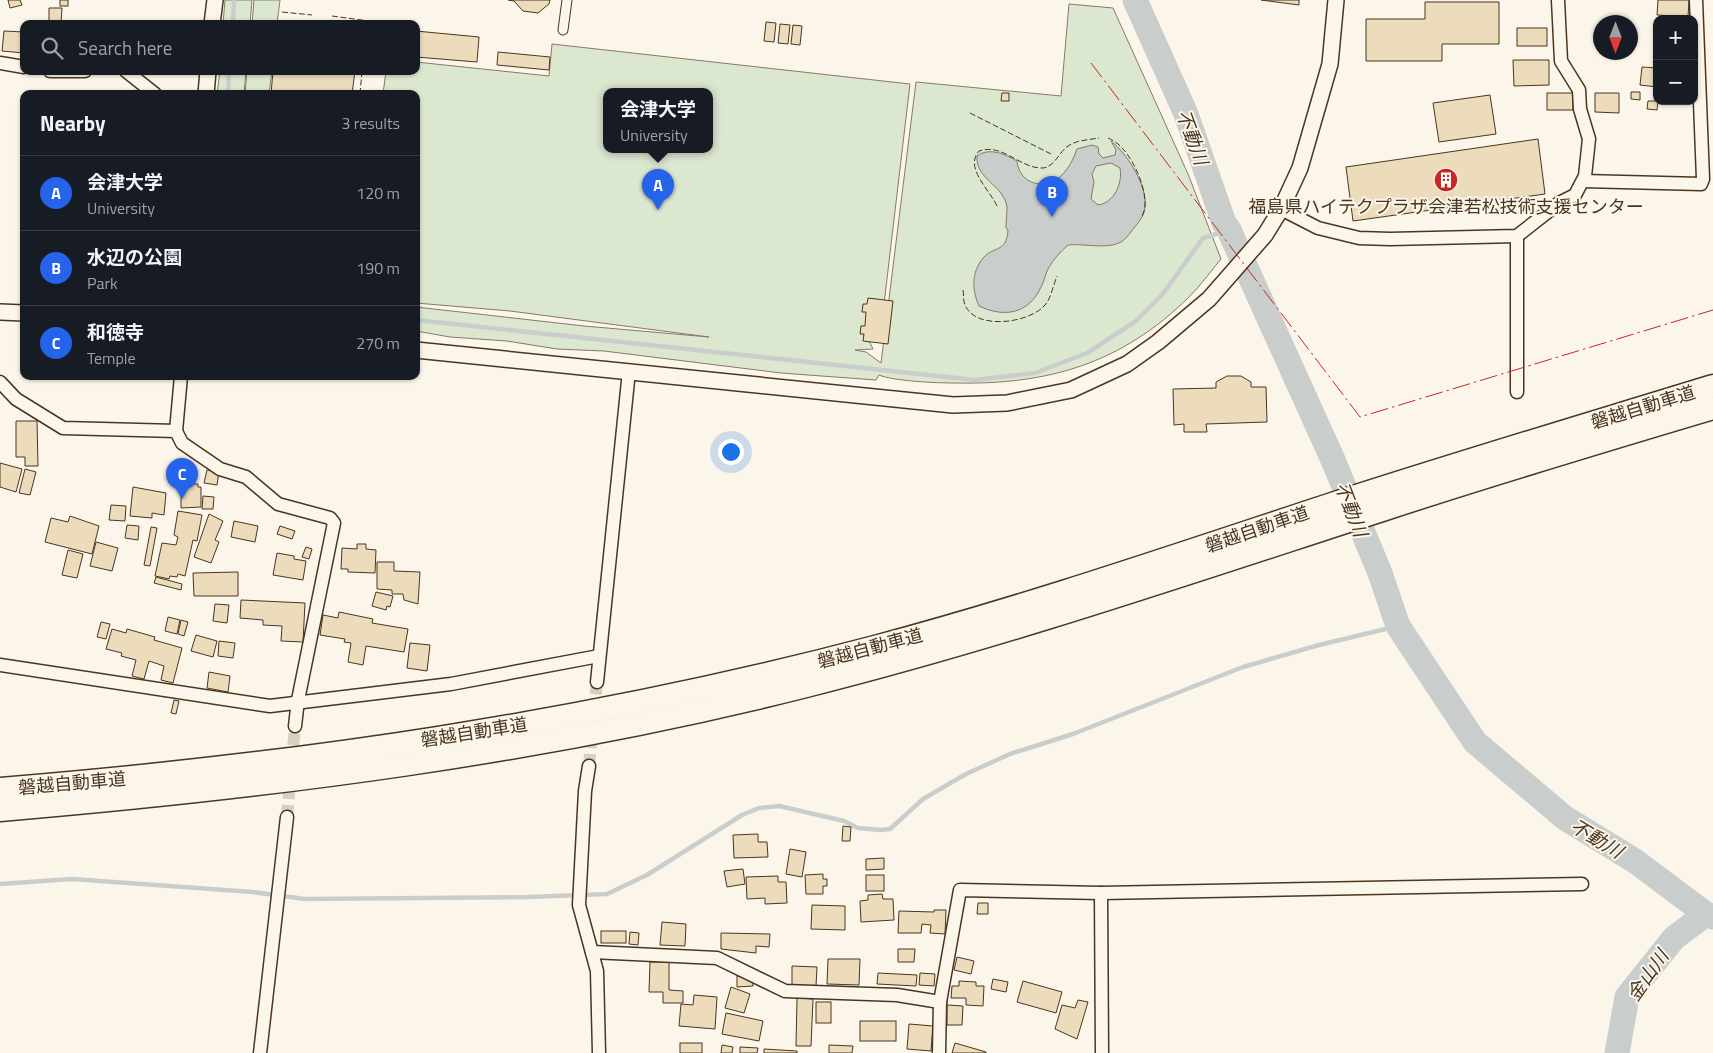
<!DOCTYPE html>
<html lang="en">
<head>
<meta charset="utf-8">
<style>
	body { margin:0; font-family:"Titillium Web","Noto Sans JP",sans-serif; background:#20242c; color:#f1f3f6 }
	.controls { position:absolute; right:15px; top:15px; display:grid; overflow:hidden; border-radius:10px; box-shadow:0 1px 4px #0004 }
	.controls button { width:45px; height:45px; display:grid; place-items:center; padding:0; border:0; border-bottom:1px solid #363941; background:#171b24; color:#f1f3f6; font:25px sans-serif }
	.compass { position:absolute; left:1593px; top:15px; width:45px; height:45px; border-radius:50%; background:#171b24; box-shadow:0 1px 4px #0004; rotate:180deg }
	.you { position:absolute; left:730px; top:451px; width:18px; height:18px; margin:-12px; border:4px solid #fff; border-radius:50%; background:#1a73e8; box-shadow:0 0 0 8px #1a73e833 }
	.badge { display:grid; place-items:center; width:32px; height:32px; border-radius:50%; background:#2563eb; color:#fff; font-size:16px; font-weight:700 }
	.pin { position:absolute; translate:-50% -41px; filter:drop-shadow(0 1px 2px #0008) }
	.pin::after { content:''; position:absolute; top:26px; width:18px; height:15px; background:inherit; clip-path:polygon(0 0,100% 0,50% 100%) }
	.popup { position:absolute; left:603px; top:88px; width:110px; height:65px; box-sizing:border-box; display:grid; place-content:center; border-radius:10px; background:#171b24; filter:drop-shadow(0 1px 4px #0005); font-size:16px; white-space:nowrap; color:#9ea1a6 }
	.popup b { font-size:19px; color:#f1f3f6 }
	.popup::after { content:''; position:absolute; left:50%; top:100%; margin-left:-10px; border:10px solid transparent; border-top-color:#171b24 }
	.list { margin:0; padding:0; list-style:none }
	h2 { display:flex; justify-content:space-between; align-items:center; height:65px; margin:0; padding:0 20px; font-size:21px }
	h2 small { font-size:16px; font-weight:400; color:#9ea1a6 }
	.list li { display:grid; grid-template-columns:32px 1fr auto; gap:15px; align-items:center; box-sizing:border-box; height:75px; padding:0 20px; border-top:1px solid #363941 }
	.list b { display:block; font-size:19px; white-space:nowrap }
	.list p { margin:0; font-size:16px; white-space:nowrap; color:#9ea1a6 }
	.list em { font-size:16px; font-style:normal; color:#9ea1a6 }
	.icon { flex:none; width:28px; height:28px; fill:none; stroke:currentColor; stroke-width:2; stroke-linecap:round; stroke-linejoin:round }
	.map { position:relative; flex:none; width:1713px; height:1053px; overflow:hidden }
	.search { position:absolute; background:#171b24; box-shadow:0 1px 4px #0004; left:20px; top:20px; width:400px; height:55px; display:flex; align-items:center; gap:12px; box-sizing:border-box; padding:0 18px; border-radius:10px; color:#9ea1a6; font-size:19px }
	.panel { position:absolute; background:#171b24; box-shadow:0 1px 4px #0004; left:20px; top:90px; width:400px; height:290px; border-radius:10px }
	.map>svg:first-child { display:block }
</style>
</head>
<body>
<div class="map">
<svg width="1713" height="1053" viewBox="0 0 1713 1053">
	<rect width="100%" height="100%" fill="#fbf6e9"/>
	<g fill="#dce7d0" stroke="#887966" fill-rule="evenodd">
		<path d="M225,0H252L250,24H223Z"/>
		<path d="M254,0H280L277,24H252Z"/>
		<path d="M1069,4L1113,8L1188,174L1221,259C1211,271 1201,285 1189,297C1121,364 1048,385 954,383C936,383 893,381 879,375L876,380L781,373L604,351L557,349L507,341L450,337L416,331V307L584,326L709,337L510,311L416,303V94H383L386,71H416V62L549,76L552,44L910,84L880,338L863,336L868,339L873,349L855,350L866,352L881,363L916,82L1061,96ZM607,91H709V149H607Z"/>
		<path d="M220,71H246L244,94H217Z"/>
		<path d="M247,71H272L269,94H245Z"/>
	</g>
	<path fill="#c9cecd" stroke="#887966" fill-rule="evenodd" d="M1111,141C1127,153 1151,190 1144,212C1143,217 1138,223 1134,228C1130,233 1126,239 1121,242C1107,250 1084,243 1068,245C1060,252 1053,260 1048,269C1045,275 1044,282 1041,287C1029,314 1004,318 979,306C972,290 971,273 983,258C995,245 1006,253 1008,231L1006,227C1006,221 1007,213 1007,207C1004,185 975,179 977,156C989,147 1005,154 1017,161C1019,184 1044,191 1061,176C1069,168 1073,160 1077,149L1092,145L1098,147L1099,154L1103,158L1115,155L1116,150ZM1111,163L1120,168C1123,183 1114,203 1098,205L1091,199L1094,182L1092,174L1096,166Z"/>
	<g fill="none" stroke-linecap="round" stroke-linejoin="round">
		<g stroke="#c9cecd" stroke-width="4.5">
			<path d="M233,24L234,0"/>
			<path d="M228,94L229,71"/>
			<path d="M416,320L975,380L1035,373L1087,353L1136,321L1162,295L1203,238L1229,230"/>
			<path d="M0,884L72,879L253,892L305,899L528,897L607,894L647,875L742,815L759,808L779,806L844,821L858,828L881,830L890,829L923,799L966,774L1010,754L1073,734L1243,667L1319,645L1398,626"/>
		</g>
		<g stroke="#c9cecd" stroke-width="25">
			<path d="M1135,0L1186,114L1224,223L1229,230L1333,460L1380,573L1398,626L1475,742L1565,818L1635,861L1706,914L1713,917"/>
			<path d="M1617,1053L1627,997L1674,938L1706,914"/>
		</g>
	</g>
	<g fill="#ecdcbc" stroke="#4a3520">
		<path d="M8,0H20L22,5L10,8Z"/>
		<rect x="60" y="0" width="8" height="6"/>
		<path d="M508,0H550L549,4L538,13L523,11L514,1Z"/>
		<path d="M1261,0H1299V5Z"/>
		<path d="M1658,0H1689L1688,17L1657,15Z"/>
		<path d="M1425,2H1499V44H1442V61H1366V19H1425Z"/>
		<path d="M49,8H62L61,24H49Z"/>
		<path d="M327,21L356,24H327Z"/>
		<path d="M766,22L776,23L774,42L764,41Z"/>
		<path d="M780,24L790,25L788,44L778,43Z"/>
		<path d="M793,25L802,26L800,45L791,44Z"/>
		<rect x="1517" y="28" width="30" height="18"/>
		<path d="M4,31L24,32V53L2,51Z"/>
		<path d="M416,31L479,37L477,62L416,57Z"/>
		<path d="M498,52L550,57L549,70L497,65Z"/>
		<path d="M1513,60H1549V85L1514,86Z"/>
		<path d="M1642,67L1657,68V87L1640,85Z"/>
		<path d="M273,71H355L352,94H271Z"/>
		<path d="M1631,92H1640V100L1631,99Z"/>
		<path d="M1002,93H1009V101H1001Z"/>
		<rect x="1547" y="93" width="26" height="17"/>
		<path d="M1595,93H1619V113L1595,112Z"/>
		<path d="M1490,95L1496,134L1439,142L1433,103Z"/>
		<path d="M1648,101H1658L1657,110L1647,109Z"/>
		<path d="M1538,139L1545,194L1353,221L1346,167Z"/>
		<path d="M868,298L893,301L888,344L863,341L864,334H860L861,326H865L866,312H862L863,304H867Z"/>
		<path d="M1227,376H1241L1251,382V387H1266L1267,422L1206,424L1207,432H1184V424L1174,425L1173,389L1216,388V382Z"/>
		<path d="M16,421H37L38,466H25V457H16Z"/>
		<path d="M0,463L22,469L16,492L0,487Z"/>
		<path d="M25,469L36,472L30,495L19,493Z"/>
		<path d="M207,470L219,472L217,485L204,483Z"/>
		<path d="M181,484H198V487H201V507L181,508Z"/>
		<path d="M133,487L166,493L164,515L152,513V518L130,516Z"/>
		<path d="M203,496L214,497L213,509H202Z"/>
		<path d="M111,505L126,506L125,521L109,520Z"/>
		<path d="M178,511L202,515L197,541L193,540L185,576L178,574L177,577L170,576L169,579L155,576L162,543L176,545L178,537L174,535Z"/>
		<path d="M209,514L223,521L215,540L219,542L211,563L194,557Z"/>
		<path d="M70,516L99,526L92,554L45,542L51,518L68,522Z"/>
		<path d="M234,521L258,526L255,542L231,537Z"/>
		<path d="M127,525L139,526L138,540L125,538Z"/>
		<path d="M280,526L295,531L292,539L277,534Z"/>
		<path d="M151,527L157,528L150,566L144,565Z"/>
		<path d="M96,542L118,548L112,571L90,566Z"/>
		<path d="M357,544H366V549L376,550L375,573L348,572V569H341L342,548L357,549Z"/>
		<path d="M306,547L312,549L309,559L302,557Z"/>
		<path d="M68,550L83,554L77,578L62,575Z"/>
		<path d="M277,553L294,556V559L306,561L303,580L273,575Z"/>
		<path d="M377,562H394V571L420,572L418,604L404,600L403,594H392V590L377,589Z"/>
		<path d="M238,572V596H194L193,573Z"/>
		<path d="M156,577L182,584L181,590L154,583Z"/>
		<path d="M376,592L393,596L390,607L387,606L386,610L372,606Z"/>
		<path d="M241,600L305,603L303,642L281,641L282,626L263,625V620L240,618Z"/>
		<path d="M215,604L229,605L227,623L213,621Z"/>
		<path d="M339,612L373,619L372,623L408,629L404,652L366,646L363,665L348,662L351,643L344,642L345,639L320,635L323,615L338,618Z"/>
		<path d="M168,617L180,620L177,634L165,631Z"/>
		<path d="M181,620L188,622L184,636L178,634Z"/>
		<path d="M101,622L110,624L106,639L97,637Z"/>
		<path d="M112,629L126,633L127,629L155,637L154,640L182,648L173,683L161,680L164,666L149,661L144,679L132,676L136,660L121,656L122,653L106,649Z"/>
		<path d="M196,635L217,641L213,657L191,651Z"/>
		<path d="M219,641L235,643L233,658L218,656Z"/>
		<path d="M410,643L430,645L427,671L407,668Z"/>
		<path d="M209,672L230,676L228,692L207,688Z"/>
		<path d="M174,700L179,701L176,714L171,713Z"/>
		<path d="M843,826L851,827L850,841H842Z"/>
		<path d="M758,834V842H767L768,857L734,858L733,835Z"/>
		<path d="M790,849L806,852L802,877L786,874Z"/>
		<path d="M884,858V869L866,870V859Z"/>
		<path d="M743,869L745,884L727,887L724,871Z"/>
		<path d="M823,874V879H827V886H823V894H806L805,875Z"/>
		<rect x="866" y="875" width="18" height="16"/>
		<path d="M778,876V882H786L787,903L765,904V898L747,899L746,877Z"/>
		<path d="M882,894L883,899H893L894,920L861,922L860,901L868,900V895Z"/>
		<path d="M978,903H988V914H977Z"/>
		<path d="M812,905L845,906V930L811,929Z"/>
		<path d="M934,910H946L945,934L930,933L931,925L922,924L921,933H898L899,911L934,912Z"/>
		<path d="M662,922L686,924L685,946L660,945Z"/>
		<rect x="601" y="931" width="25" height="12"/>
		<path d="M630,932L639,933L638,945L629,944Z"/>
		<path d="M721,933L770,934L769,947L756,946V953L721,949Z"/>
		<path d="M898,949H915L914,962H898Z"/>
		<path d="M957,957L974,961L971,974L954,970Z"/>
		<path d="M828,959H860L859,985L827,984Z"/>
		<path d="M650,962H669V990L683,991V1003H663V992H649Z"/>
		<path d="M792,966L817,967L816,986L792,985Z"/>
		<path d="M878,973L917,975L916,986L877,984Z"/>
		<path d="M920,973L935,974L934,986L919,985Z"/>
		<path d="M737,976H752L753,986L737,987Z"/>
		<path d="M993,979L1008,982L1006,992L991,989Z"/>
		<path d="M959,981L976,982V986H984L983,1006L966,1005V998H951L952,986H959Z"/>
		<path d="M1023,981L1062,992L1056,1013L1017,1002Z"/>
		<path d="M731,987L750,994L744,1013L725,1008Z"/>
		<path d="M694,995L717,997L715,1029L679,1026L681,1004L693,1005Z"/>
		<path d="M797,998L813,999L811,1046H796Z"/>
		<path d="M1078,1000L1088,1002L1077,1039L1055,1029L1062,1005L1075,1008Z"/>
		<rect x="816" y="1002" width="15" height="21"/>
		<path d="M947,1005L963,1006L962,1025H947Z"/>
		<path d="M726,1013L763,1021L759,1041L722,1034Z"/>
		<rect x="860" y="1021" width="36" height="20"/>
		<path d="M909,1024L933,1026L931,1051L907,1049Z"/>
		<rect x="680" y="1043" width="22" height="10"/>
		<path d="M955,1043L986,1052V1053H952Z"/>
		<path d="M722,1045L733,1047L732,1053H721Z"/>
		<path d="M829,1045L853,1046L852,1053H829Z"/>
		<path d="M740,1047L758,1048L757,1053H740Z"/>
		<path d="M764,1049L797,1051V1053H764Z"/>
	</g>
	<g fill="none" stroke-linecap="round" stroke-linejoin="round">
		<g stroke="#d8cfc1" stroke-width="12" stroke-dasharray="12 6" stroke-linecap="butt">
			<path d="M589,766L597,682"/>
			<path d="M287,817L295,726"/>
		</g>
		<g stroke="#4a3520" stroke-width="11">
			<path id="pedestrian" d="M563,30L567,0"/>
		</g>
		<g stroke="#4a3520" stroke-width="15">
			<g id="minor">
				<path d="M0,63L24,67"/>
				<path d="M50,71H85"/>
				<path d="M126,71L155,94"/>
				<path d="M1583,181L1701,184L1703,179L1696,0"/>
				<path d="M1281,209L1318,228L1359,238L1390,239L1517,236L1559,203L1575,195L1585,176L1589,139L1580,109L1579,90L1561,61L1558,0"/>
				<path d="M1517,236V392"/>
				<path d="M0,382L16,399L63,428L176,431L182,443L220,469L246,477L278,504L330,518L334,523L298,700L295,726"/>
				<path d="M176,431L181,376"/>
				<path d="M0,665L270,706L451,684L599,656"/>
				<path d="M597,682L629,371"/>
				<path d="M589,766L585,791L579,905L597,971L599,1053"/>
				<path d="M1101,893L1102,1053"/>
				<path d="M592,952L717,958L785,991L897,995L940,1002"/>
				<path d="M260,1053L287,817"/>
				<path d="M939,1053L940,1002L960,890L1101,893L1582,884"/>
			</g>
		</g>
		<g stroke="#4a3520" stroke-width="18">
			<g id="tertiary">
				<path d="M212,24L215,0"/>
				<path d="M206,94L208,71"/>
				<path d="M0,312L24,313"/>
				<path d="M416,350L953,405L1007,403L1071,390L1127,364L1158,342L1209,299L1265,235L1281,209L1300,168L1330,64L1336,0"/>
			</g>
		</g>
		<g stroke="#4a3520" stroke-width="25">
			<g id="motorway">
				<path d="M0,789C295,765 588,723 875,647C1029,606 1180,554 1332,504C1458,463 1586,425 1713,386"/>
				<path d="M0,810C271,787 541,753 806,686C1001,637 1191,572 1382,510C1492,474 1602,441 1713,408"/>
			</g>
		</g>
		<use href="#pedestrian" stroke="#fbf6e9" stroke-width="9"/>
		<use href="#minor" stroke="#fbf6e9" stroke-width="12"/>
		<use href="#tertiary" stroke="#fbf6e9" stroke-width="15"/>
		<use href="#motorway" stroke="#fbf6e9" stroke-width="22"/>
		<g stroke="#4a3520" stroke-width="1" stroke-dasharray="6 2.5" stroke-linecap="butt">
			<path d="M282,12L312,15"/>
			<path d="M332,16L369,21L368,24"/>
			<path d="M360,94L362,71"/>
			<path d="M970,113L1051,154"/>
			<path d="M1108,138C1112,140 1118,143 1121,147C1135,160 1152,199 1142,216"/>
			<path d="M997,206C990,190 964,168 979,151C1003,143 1019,168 1042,168C1054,168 1059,152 1068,146C1077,140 1088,140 1099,138"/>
			<path d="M963,290C964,295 963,301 965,305C976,331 1030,323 1045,305C1051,298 1053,286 1057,276"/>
		</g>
		<path stroke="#c62828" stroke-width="1" stroke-dasharray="18 4 2.5 4" stroke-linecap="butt" d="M1091,63L1360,417L1713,310"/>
	</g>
	<defs>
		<g id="building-disc" transform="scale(1.25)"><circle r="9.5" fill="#c62828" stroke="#fbf6e9"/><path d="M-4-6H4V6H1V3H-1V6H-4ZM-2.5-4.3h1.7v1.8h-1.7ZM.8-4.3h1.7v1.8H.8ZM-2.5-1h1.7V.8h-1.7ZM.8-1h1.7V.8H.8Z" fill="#fff"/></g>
	</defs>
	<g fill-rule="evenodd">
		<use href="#building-disc" x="1446" y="180"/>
	</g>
	<g text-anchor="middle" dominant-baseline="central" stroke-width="4" stroke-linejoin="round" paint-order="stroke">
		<g font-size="18" fill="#4a3520" stroke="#fbf6e9">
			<text x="1446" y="206">福島県ハイテクプラザ会津若松技術支援センター</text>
		</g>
		<g font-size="18" fill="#4a3520" stroke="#fbf6e9">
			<text transform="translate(1643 407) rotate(-17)">磐越自動車道</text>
			<text transform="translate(1257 529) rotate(-19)">磐越自動車道</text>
			<text transform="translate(870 648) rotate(-15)">磐越自動車道</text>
			<text transform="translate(474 732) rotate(-9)">磐越自動車道</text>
			<text transform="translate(72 783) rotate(-5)">磐越自動車道</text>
		</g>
		<g font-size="19" font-style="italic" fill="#4a3520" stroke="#fbf6e9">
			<text transform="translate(1193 137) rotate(70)">不動川</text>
			<text transform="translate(1352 509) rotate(69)">不動川</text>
			<text transform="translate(1597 838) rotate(31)">不動川</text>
			<text transform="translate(1647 975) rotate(-55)">金山川</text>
		</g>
	</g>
</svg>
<div class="controls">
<button>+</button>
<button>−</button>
</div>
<svg class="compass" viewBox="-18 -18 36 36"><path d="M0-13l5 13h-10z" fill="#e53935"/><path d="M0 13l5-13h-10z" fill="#9ea1a6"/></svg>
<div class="you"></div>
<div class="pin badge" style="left:658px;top:210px">A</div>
<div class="popup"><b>会津大学</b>University</div>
<div class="pin badge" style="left:1052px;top:217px">B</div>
<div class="pin badge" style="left:182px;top:499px">C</div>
<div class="search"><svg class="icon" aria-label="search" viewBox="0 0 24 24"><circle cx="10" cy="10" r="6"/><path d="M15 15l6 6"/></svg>Search here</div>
<section class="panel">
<h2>Nearby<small>3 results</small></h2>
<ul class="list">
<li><span class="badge">A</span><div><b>会津大学</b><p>University</p></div><em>120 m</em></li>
<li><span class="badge">B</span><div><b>水辺の公園</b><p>Park</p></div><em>190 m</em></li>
<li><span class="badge">C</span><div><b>和徳寺</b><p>Temple</p></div><em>270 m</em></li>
</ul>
</section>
</div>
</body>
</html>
